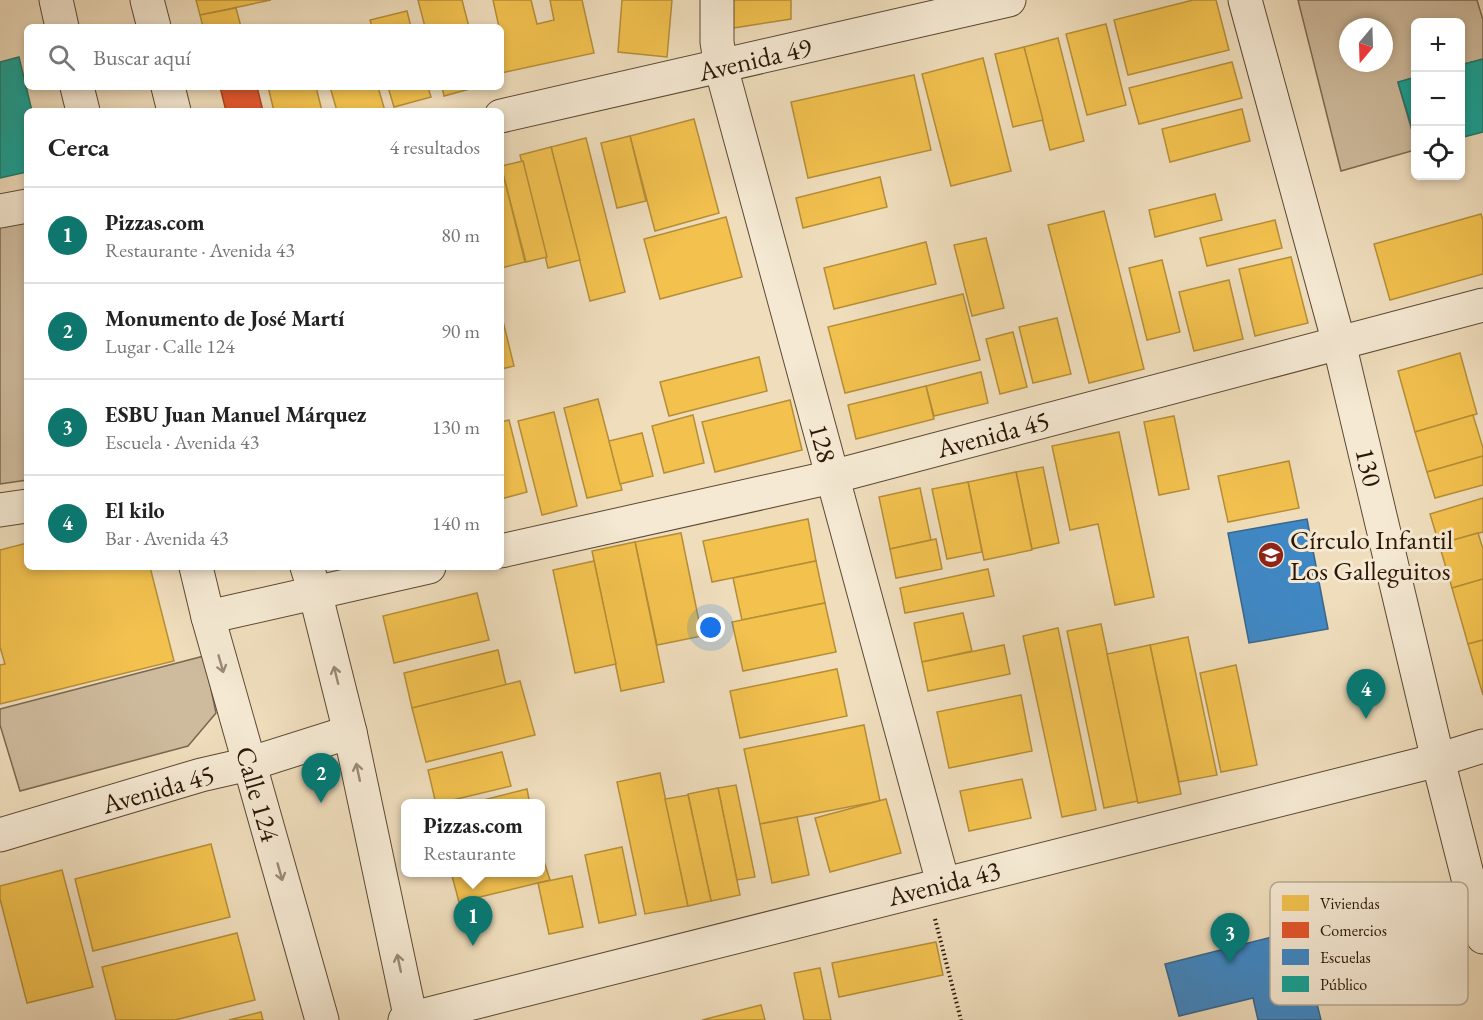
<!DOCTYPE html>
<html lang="es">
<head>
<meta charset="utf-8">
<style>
	body { margin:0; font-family:"EB Garamond",serif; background:#f2f2f2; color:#222 }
	.controls { position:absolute; right:18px; top:18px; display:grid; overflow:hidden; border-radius:9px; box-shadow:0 3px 9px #0003 }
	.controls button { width:54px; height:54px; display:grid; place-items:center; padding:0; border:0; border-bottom:2px solid #e0e0e0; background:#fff; color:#222; font:30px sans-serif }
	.compass { position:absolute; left:1339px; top:18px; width:54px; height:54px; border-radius:50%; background:#fff; box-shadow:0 3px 9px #0003; rotate:199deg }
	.you { position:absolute; left:711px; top:628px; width:21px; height:21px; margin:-15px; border:4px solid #fff; border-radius:50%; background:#1a73e8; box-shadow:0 0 0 9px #1a73e833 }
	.badge { display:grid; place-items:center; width:39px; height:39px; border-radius:50%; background:#0f766e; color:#fff; font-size:20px; font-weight:700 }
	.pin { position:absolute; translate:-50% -50px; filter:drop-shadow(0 2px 3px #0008) }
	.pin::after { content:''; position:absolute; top:32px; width:21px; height:18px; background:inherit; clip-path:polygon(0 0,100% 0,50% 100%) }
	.popup { position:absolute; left:401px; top:799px; width:144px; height:78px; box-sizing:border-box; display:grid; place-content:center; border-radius:9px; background:#fff; filter:drop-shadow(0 2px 4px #0005); font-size:20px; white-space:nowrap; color:#767676 }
	.popup b { font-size:22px; color:#222 }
	.popup::after { content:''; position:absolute; left:50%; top:100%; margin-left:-12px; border:12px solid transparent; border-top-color:#fff }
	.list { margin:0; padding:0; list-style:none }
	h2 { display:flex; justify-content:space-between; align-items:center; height:78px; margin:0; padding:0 24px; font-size:26px }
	h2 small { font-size:20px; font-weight:400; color:#767676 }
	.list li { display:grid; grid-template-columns:39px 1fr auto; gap:18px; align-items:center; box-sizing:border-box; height:96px; padding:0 24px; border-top:2px solid #e0e0e0 }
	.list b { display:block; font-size:22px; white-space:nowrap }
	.list p { margin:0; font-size:20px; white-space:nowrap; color:#767676 }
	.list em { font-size:20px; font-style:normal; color:#767676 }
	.icon { flex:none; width:33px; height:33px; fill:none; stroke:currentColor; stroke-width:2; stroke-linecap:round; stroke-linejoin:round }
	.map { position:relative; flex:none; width:1483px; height:1020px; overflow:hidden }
	.search { position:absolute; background:#fff; box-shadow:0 3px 9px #0003; left:24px; top:24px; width:480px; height:66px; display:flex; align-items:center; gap:15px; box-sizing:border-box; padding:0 21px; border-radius:9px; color:#767676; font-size:22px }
	.panel { position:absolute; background:#fff; box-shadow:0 3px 9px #0003; left:24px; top:108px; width:480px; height:462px; border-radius:9px }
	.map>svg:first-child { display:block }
</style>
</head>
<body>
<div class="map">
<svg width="1483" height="1020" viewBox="0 0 1483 1020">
	<rect width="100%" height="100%" fill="#efddbc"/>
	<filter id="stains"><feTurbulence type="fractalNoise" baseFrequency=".00333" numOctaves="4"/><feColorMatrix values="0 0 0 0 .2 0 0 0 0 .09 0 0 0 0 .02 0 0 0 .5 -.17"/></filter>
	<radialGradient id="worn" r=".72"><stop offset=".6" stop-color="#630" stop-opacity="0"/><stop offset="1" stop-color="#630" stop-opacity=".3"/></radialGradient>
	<g fill="#cebb9d" stroke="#7c6851" stroke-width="1.5" fill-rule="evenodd">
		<path d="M1298,0H1477L1483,20V59L1461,65L1460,22H1416L1415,77L1398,83L1415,141V150L1341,171ZM1348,27H1384V63H1348Z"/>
		<path d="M27,219V480L0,484V225Z"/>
		<path d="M204,656L216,713L188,746L20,791L0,725V709Z"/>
	</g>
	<g fill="#f2c14e" stroke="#b68e38" stroke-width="1.5">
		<path d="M196,0H271L200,15Z"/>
		<path d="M418,0H462L469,27H425Z"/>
		<path d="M493,0H531L537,24L554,20L550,0H582L594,53L501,73V27H499Z"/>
		<path d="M622,0H672L667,57L618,52Z"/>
		<path d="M733,0H791V19L733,28Z"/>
		<path d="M1193,0H1216L1229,50L1128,75L1114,20Z"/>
		<path d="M236,8L241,27H203L200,15Z"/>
		<path d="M407,11L411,27H372L370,20Z"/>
		<path d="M1106,24L1126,105L1087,115L1066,34Z"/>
		<path d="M1058,38L1084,141L1050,150L1024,47Z"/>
		<path d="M1024,47L1043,120L1013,127L995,54Z"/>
		<path d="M983,58L1011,171L951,186L922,74Z"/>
		<path d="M1232,62L1242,98L1139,124L1129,88Z"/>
		<path d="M914,75L931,150L808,178L791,102Z"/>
		<path d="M268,87H316L322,111H274Z"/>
		<path d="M330,87H378L385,111H337Z"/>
		<path d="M388,87H428L431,97L394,107Z"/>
		<path d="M442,87H477L444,96Z"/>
		<path d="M1242,109L1250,141L1170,162L1162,129Z"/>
		<path d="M694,119L719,213L655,231L630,136Z"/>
		<path d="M630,136L646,201L617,208L601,143Z"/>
		<path d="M586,138L625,292L590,301L551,147Z"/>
		<path d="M551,147L580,260L548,268L520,155Z"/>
		<path d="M523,161L547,257L526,262L501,166Z"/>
		<path d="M501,166L525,262L501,268Z"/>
		<path d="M880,177L887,207L803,228L796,198Z"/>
		<path d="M1215,194L1222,220L1155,237L1149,210Z"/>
		<path d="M1104,211L1144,369L1089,383L1048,225Z"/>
		<path d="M1481,214L1483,220V274L1390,300L1374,244Z"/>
		<path d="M726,217L742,277L660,299L644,239Z"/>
		<path d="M1275,220L1282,248L1207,266L1200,238Z"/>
		<path d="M986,238L1004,308L972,316L954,245Z"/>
		<path d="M926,242L936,284L834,309L824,268Z"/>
		<path d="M1291,257L1308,323L1255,336L1239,269Z"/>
		<path d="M1162,260L1180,332L1147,340L1129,268Z"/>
		<path d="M1229,280L1243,339L1194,351L1179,292Z"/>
		<path d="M963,294L980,360L845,393L828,327Z"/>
		<path d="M501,313L514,366L501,369Z"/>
		<path d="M1057,318L1071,374L1033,383L1019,327Z"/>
		<path d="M1013,332L1027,387L1000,394L986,339Z"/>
		<path d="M1460,353L1477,414L1415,432L1398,371Z"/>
		<path d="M759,357L767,391L669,416L660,382Z"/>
		<path d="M981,372L988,403L934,416L926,386Z"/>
		<path d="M926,386L934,419L856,439L848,405Z"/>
		<path d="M598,399L622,490L587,498L564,408Z"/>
		<path d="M790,400L802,450L715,472L702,422Z"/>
		<path d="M554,412L577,506L542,515L518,421Z"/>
		<path d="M693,415L704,463L664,473L652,426Z"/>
		<path d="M1473,415L1483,448V456L1427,472L1415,432Z"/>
		<path d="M1174,416L1189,489L1159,495L1144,422Z"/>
		<path d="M509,420L527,492L501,499V422Z"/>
		<path d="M1119,432L1154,597L1115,605L1098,524L1070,530L1052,446Z"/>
		<path d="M642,433L653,476L620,484L609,441Z"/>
		<path d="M1483,456V485L1435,498L1427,472Z"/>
		<path d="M1289,461L1299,508L1228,522L1218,476Z"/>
		<path d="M1043,467L1059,543L1032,549L1016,472Z"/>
		<path d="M1016,472L1032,550L984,560L968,482Z"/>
		<path d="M968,482L982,552L947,559L932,489Z"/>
		<path d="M920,488L931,540L890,549L879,497Z"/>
		<path d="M1483,498V532L1439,544L1430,514Z"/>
		<path d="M808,519L816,561L712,582L703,541Z"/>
		<path d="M681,533L702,636L657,645L635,542Z"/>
		<path d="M1478,533L1483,549V579L1452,588L1439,544Z"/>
		<path d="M936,539L942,569L896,578L890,549Z"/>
		<path d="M635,542L664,682L621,691L592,551Z"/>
		<path d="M27,543V567H150L174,661L0,704V665L5,664L0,647V550Z"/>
		<path d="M594,561L616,664L575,673L553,570Z"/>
		<path d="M816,561L825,603L742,620L733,578Z"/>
		<path d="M988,569L994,596L905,613L900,588Z"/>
		<path d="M1483,579V640L1468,644L1452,588Z"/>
		<path d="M477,593L489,640L394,663L383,616Z"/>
		<path d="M825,603L836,652L743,671L732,622Z"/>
		<path d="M963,613L972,651L922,662L914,623Z"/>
		<path d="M1101,624L1138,801L1104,808L1067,631Z"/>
		<path d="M1058,628L1096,810L1062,817L1023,636Z"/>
		<path d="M1188,637L1217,775L1179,782L1150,645Z"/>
		<path d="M1483,640V695L1468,644Z"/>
		<path d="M1004,645L1010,674L928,691L922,662Z"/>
		<path d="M1150,645L1181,794L1138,803L1107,654Z"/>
		<path d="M498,650L506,685L412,708L404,673Z"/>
		<path d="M1236,665L1257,765L1221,772L1200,673Z"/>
		<path d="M837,669L847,716L740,738L730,691Z"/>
		<path d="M520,681L535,735L426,762L412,708Z"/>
		<path d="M1021,695L1032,751L949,768L937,712Z"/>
		<path d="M864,725L880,801L760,824L744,749Z"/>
		<path d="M502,752L511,786L436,804L428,770Z"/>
		<path d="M660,773L688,906L645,914L617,782Z"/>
		<path d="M1022,779L1031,818L969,831L960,791Z"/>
		<path d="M736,785L755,877L737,880L718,788Z"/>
		<path d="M718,788L740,895L711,901L688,794Z"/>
		<path d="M527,789L530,804H468Z"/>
		<path d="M688,795L711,901L688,906L665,799Z"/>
		<path d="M886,799L901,853L830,872L815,818Z"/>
		<path d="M797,817L809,875L772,883L760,824Z"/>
		<path d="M211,844L230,917L93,951L75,879Z"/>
		<path d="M622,847L636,915L599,923L585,855Z"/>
		<path d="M540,849L550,880L459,902L451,872H540Z"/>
		<path d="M62,870L93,987L27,1003L0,899V886Z"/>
		<path d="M572,876L583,927L549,934L538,883Z"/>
		<path d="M237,933L255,1000L175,1020H116L102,967Z"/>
		<path d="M936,942L943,975L839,997L832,963Z"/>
		<path d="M820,968L831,1020H804L794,973Z"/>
		<path d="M761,1005L765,1020H702Z"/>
		<path d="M261,1012L263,1020H229Z"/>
	</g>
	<path fill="#e4572e" stroke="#ac4422" stroke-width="1.5" d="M220,87H257L263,111H226Z"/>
	<g fill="#3f88c5" stroke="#39668b" stroke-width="1.5">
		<path d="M1307,519L1328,629L1249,643L1228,533Z"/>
		<path d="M1383,909L1397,961L1312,983L1321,1020H1258L1253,998L1179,1016L1165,964Z"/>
	</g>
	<g fill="#17a398" stroke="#1d796c" stroke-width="1.5">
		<path d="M19,57L32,111H27V172L0,178V62Z"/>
		<path d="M1483,59V132L1460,138V65Z"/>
		<path d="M1416,77V141L1398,82Z"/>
	</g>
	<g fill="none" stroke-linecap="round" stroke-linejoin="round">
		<g stroke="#5c4833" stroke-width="35">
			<g id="minor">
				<path d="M717,0V42L721,67L943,883"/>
				<path d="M0,211L27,206"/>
				<path d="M0,510L27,506"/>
				<path d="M501,551L832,477L1483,305"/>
				<path d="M208,617L429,567"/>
				<path d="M405,1020L1438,760L1483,746"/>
			</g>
		</g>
		<g stroke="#5c4833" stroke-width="35">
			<g id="tertiary">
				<path d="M56,0L62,27"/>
				<path d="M147,0L154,27"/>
				<path d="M1245,0L1339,343L1438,760L1483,937"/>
				<path d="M77,87L83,111"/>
				<path d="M168,87L174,111"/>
				<path d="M501,116L1009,0"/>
				<path d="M196,567L208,617L322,1020"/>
				<path d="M307,567L315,592L350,732L411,1020"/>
				<path d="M0,835L201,775L249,764L350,732"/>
			</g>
		</g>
		<path stroke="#2b1605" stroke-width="4" stroke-dasharray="1.5 3" stroke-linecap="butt" d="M935,919L961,1020"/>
		<use href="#minor" stroke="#f5e9d3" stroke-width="33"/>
		<use href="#tertiary" stroke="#f5e9d3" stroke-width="33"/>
	</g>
	<defs><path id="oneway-shaft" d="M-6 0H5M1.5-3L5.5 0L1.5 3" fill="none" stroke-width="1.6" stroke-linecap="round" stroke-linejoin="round" transform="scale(1.5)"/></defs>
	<g stroke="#9a8a76">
		<use href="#oneway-shaft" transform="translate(221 664) rotate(74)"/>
		<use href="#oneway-shaft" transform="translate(336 675) rotate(-104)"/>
		<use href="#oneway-shaft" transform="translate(358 772) rotate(-102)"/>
		<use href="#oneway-shaft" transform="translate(280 872) rotate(74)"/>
		<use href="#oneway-shaft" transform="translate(399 963) rotate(-102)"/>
	</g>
	<defs>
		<g id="school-disc" transform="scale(1.35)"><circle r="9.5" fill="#8f2418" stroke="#f5e9d3"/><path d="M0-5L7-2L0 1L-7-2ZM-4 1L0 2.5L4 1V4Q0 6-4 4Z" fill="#fff"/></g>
	</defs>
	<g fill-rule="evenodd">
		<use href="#school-disc" x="1271" y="555"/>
	</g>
	<g text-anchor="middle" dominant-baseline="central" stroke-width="6" stroke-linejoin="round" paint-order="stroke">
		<g font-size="27" fill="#2b1605" stroke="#f5e9d3">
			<text transform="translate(755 59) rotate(-13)">Avenida 49</text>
			<text transform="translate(993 434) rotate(-15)">Avenida 45</text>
			<text transform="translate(823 443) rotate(75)">128</text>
			<text transform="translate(1369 467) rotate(77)">130</text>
			<text transform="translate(158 789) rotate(-16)">Avenida 45</text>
			<text transform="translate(258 794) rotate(74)">Calle 124</text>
			<text transform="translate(944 883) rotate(-14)">Avenida 43</text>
		</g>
		<g font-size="27" fill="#2b1605" stroke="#f5e9d3" text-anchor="start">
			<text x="1290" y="539">Círculo Infantil<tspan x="1290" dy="31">Los Galleguitos</tspan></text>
		</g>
	</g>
	<rect x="1270" y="882" width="198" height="123" rx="9" fill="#f5e9d3" stroke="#b8aa95" stroke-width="1.5"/>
	<rect x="1282" y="895" width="27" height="16" fill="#f2c14e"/>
	<rect x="1282" y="922" width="27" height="16" fill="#e4572e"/>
	<rect x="1282" y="949" width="27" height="16" fill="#3f88c5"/>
	<rect x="1282" y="976" width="27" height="16" fill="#17a398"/>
	<g font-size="16" fill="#2b1605">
		<text x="1320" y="909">Viviendas</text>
		<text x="1320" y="936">Comercios</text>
		<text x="1320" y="963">Escuelas</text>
		<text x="1320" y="990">Público</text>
	</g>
	<rect width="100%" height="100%" filter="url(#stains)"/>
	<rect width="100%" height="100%" fill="url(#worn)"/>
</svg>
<div class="controls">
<button>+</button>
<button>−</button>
<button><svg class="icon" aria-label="locate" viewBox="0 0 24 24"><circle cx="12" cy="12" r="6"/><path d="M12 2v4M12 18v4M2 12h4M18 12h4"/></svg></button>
</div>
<svg class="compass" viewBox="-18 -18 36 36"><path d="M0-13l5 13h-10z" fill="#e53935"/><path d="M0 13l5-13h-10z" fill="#767676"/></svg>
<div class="you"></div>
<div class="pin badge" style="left:473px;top:946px">1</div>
<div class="popup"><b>Pizzas.com</b>Restaurante</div>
<div class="pin badge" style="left:321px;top:803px">2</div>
<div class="pin badge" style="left:1230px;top:963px">3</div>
<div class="pin badge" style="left:1366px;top:719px">4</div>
<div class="search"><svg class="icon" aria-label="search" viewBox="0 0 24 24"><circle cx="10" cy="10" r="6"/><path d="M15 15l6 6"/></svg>Buscar aquí</div>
<section class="panel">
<h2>Cerca<small>4 resultados</small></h2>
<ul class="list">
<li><span class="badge">1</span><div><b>Pizzas.com</b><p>Restaurante · Avenida 43</p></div><em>80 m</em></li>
<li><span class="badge">2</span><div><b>Monumento de José Martí</b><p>Lugar · Calle 124</p></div><em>90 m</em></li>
<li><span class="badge">3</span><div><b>ESBU Juan Manuel Márquez</b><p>Escuela · Avenida 43</p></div><em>130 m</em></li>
<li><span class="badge">4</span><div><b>El kilo</b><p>Bar · Avenida 43</p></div><em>140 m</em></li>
</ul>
</section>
</div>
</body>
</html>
